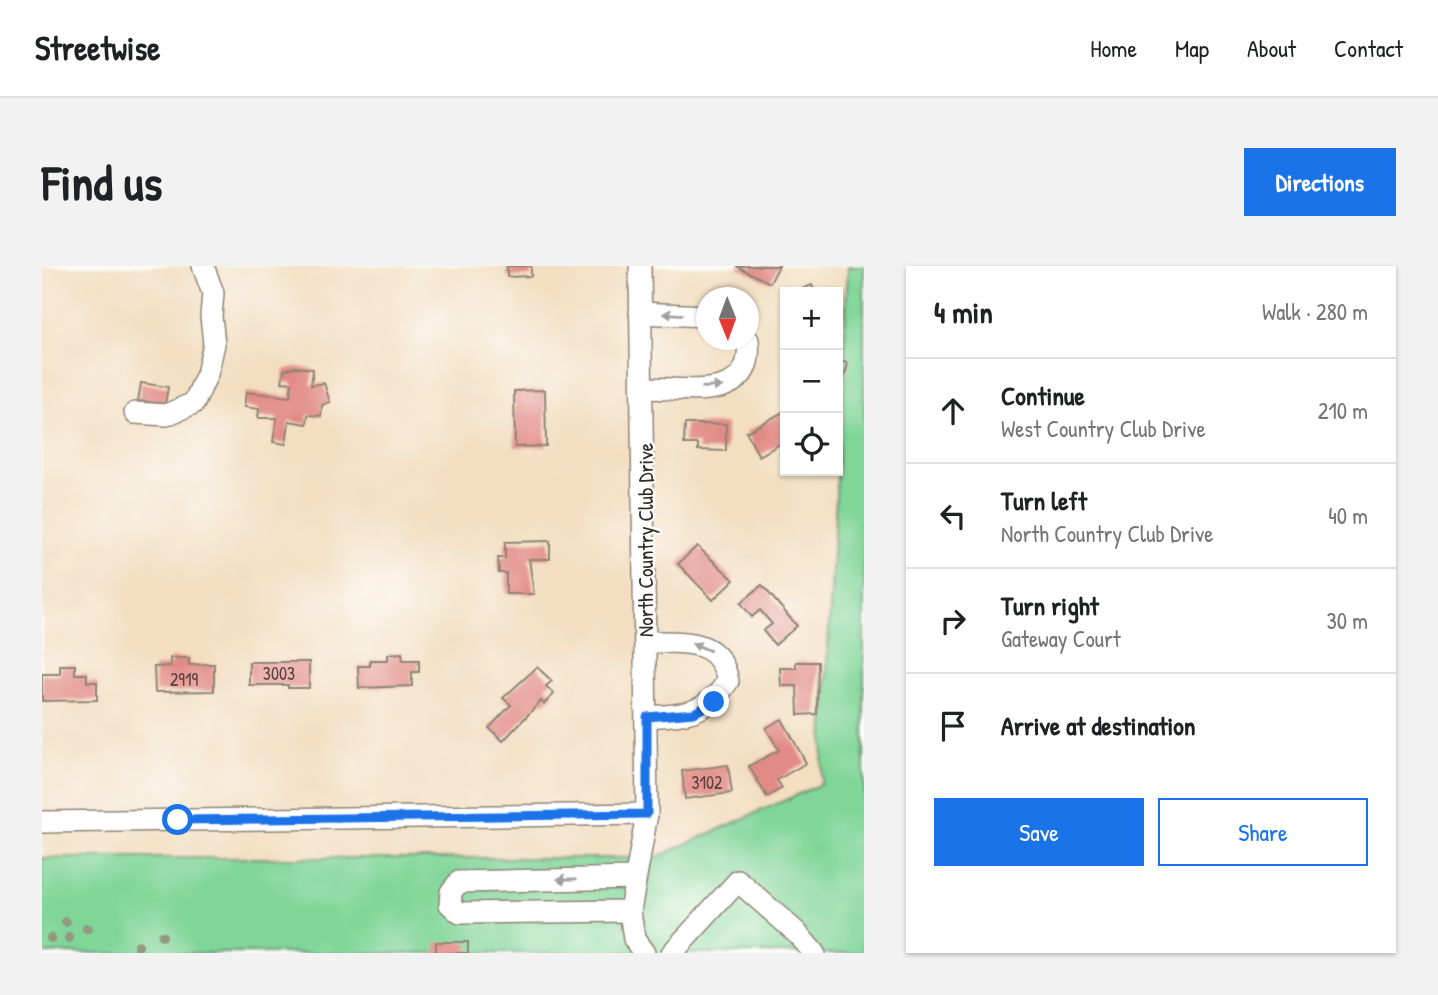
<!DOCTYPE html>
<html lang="en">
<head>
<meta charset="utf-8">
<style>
	body { margin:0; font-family:"Patrick Hand",sans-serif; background:#f2f2f2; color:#202124 }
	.controls { position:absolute; right:21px; top:21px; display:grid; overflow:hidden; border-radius:0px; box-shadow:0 2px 5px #0004 }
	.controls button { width:63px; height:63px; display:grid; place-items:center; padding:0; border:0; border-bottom:2px solid #e0e0e0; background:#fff; color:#202124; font:35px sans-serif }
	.compass { position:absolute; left:654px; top:21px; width:63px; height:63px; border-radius:50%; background:#fff; box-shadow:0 2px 5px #0004; rotate:179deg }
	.stop { position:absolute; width:21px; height:21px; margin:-16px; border:5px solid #1a73e8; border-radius:50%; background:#fff }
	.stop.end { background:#1a73e8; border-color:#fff; box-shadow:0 2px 7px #0008 }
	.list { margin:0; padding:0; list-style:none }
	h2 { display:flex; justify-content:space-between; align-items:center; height:91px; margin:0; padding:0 28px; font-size:30px }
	h2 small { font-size:23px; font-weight:400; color:#757577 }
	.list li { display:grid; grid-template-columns:46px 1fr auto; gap:21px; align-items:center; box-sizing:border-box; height:105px; padding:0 28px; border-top:2px solid #e0e0e0 }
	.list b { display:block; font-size:26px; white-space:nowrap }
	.list p { margin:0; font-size:23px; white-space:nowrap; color:#757577 }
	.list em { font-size:23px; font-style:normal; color:#757577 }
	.actions { display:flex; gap:14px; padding:21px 28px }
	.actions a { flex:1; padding:16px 0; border:2px solid #1a73e8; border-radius:0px; text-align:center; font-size:24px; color:#1a73e8 }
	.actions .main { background:#1a73e8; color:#fff }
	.icon { flex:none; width:38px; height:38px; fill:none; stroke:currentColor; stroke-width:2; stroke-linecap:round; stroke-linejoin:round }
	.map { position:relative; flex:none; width:822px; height:687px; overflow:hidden; border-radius:0px }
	header { display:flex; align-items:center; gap:42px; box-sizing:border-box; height:98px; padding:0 35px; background:#fff; border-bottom:2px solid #e0e0e0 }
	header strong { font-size:33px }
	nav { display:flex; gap:38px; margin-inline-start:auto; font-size:24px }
	.intro { display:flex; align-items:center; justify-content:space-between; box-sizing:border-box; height:168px; padding:0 42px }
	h1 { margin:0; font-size:49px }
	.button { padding:18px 32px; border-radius:0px; background:#1a73e8; color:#fff; font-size:24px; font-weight:700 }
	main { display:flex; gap:42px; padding:0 42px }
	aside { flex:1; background:#fff; border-radius:0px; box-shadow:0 2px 5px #0004 }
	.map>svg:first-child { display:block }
</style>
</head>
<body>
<header>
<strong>Streetwise</strong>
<nav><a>Home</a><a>Map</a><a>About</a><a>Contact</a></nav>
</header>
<div class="intro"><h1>Find us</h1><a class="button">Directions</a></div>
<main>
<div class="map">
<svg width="822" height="687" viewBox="0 0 822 687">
	<rect width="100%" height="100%" fill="#fdfcf7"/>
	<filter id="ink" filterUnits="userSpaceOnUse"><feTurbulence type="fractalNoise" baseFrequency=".0143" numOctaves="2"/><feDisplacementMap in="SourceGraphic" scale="14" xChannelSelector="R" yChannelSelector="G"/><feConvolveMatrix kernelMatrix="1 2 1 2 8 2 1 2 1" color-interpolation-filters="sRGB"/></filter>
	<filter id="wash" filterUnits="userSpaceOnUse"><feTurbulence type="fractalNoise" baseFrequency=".00686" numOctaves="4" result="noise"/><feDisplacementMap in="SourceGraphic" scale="28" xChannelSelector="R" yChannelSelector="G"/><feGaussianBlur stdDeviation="1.57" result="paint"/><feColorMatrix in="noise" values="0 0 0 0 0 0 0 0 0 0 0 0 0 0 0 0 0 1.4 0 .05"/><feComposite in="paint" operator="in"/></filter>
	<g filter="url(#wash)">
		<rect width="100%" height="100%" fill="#f3dec1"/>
		<path fill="#80d598" stroke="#568062" stroke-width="2" d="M806,0H822V687H0V592H613L779,518Z"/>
		<g id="blocks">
			<g fill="#e28a85">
				<path d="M465,0H489V10L465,11Z"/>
				<path d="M694,0H737L728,17Z"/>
				<path d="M770,19L773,26H752Z"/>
				<path d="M796,95L806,97L802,113L796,111Z"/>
				<path d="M253,101L271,103L269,119L282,117L288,136L280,139L279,150L266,149L265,158L247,155L244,178L231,176L235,152H216L217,143L202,141L204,126L248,131L250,117L240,116L242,104Z"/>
				<path d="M99,117L126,121L123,138L96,135Z"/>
				<path d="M503,124L504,180L473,181L472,125Z"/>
				<path d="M743,145V175L717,190L704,166Z"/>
				<path d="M643,158H684V185L656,184V178H642Z"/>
				<path d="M508,275V293H487L492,328H464V307H457L456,292H463V276Z"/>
				<path d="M655,280L692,314L671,334L636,298Z"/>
				<path d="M720,319L755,360L733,379L721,365L730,358L718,344L710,351L699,337Z"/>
				<path d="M360,387L361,394H377V406H370V420L317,422L316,400H328V394H346V388Z"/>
				<path d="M128,392H147V399L172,398V425L113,426L112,401L128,400Z"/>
				<path d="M207,396H267V422H246V419H207Z"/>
				<path d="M754,396H776L775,448L756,449L755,420H739L738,402H754Z"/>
				<path d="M18,399H33V408H45V416H55V434L0,435V408H18Z"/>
				<path d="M495,401L510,415L504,420L512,428L502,438L499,435L461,475L447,462L469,439L461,432Z"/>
				<path d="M740,453L764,497L735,514L740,522L725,531L707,500L737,484L724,462Z"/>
				<path d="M686,499L690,527L643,533L640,505Z"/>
				<rect x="394" y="676" width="32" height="11"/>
			</g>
		</g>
	</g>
	<g filter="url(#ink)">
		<use href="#blocks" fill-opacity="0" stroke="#8f8476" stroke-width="2"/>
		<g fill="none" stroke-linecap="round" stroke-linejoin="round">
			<g stroke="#8f8476" stroke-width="24">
				<g id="minor">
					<path d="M598,0L605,548L588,645L592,673L602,687"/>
					<path d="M598,47L664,50"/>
					<path d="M602,122C646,122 713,138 706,74"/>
					<path d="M93,147L124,149L152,137L165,108L172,78L169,50L171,27L161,0"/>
					<path d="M604,376C641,377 677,370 686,415C662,450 644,448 605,451"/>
					<path d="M0,556L605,548"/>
					<path d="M588,645L418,647L408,638L409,626L417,616L593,612"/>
					<path d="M630,687L696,615L754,666L772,687"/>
				</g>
			</g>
			<use href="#minor" stroke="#fff" stroke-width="21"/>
		</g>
		<g fill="#939881">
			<circle cx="24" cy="656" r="5"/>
			<circle cx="45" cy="663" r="5"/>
			<circle cx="120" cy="670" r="5"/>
			<circle cx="9" cy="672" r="5"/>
			<circle cx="27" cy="672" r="5"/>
			<circle cx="96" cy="680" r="5"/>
		</g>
		<defs><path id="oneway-solid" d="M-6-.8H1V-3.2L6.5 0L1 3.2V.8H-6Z" transform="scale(1.75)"/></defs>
		<g fill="#a0a0a0">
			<use href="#oneway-solid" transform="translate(631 48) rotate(-177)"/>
			<use href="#oneway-solid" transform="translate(670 121) rotate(-2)"/>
			<use href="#oneway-solid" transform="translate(659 381) rotate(-158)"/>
			<use href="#oneway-solid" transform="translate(525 613) rotate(179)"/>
		</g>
	</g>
	<g fill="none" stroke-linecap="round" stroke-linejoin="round" filter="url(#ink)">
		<path stroke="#1a73e8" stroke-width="9" d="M136,554L605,548V451L652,447L672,436"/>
	</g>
	<g text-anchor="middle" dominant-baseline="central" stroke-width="5" stroke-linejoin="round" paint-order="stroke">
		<g font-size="18" fill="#594342">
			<text x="237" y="407">3003</text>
			<text x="142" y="413">2919</text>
			<text x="665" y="516">3102</text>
		</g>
		<g font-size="21" fill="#2b2b2b" stroke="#fdfcf7">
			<text transform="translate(603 274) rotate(-90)">North Country Club Drive</text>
		</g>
	</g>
</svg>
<div class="controls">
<button>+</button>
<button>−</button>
<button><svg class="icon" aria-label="locate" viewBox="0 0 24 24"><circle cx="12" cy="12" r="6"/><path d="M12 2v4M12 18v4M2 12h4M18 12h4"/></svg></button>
</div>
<svg class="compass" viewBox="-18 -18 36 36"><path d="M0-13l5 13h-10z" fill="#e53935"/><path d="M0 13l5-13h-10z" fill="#757577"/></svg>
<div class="stop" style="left:136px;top:554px"></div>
<div class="stop end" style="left:672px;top:436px"></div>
</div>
<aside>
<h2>4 min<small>Walk · 280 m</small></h2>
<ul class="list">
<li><svg class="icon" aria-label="ahead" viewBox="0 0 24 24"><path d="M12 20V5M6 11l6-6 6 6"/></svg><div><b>Continue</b><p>West Country Club Drive</p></div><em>210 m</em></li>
<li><svg class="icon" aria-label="left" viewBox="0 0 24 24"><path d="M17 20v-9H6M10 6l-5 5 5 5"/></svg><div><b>Turn left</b><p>North Country Club Drive</p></div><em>40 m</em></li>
<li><svg class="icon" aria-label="right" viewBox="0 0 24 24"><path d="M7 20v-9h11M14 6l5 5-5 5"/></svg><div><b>Turn right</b><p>Gateway Court</p></div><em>30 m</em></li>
<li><svg class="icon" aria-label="arrive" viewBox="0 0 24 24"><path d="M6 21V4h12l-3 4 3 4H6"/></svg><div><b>Arrive at destination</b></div></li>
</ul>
<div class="actions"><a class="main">Save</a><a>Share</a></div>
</aside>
</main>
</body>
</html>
